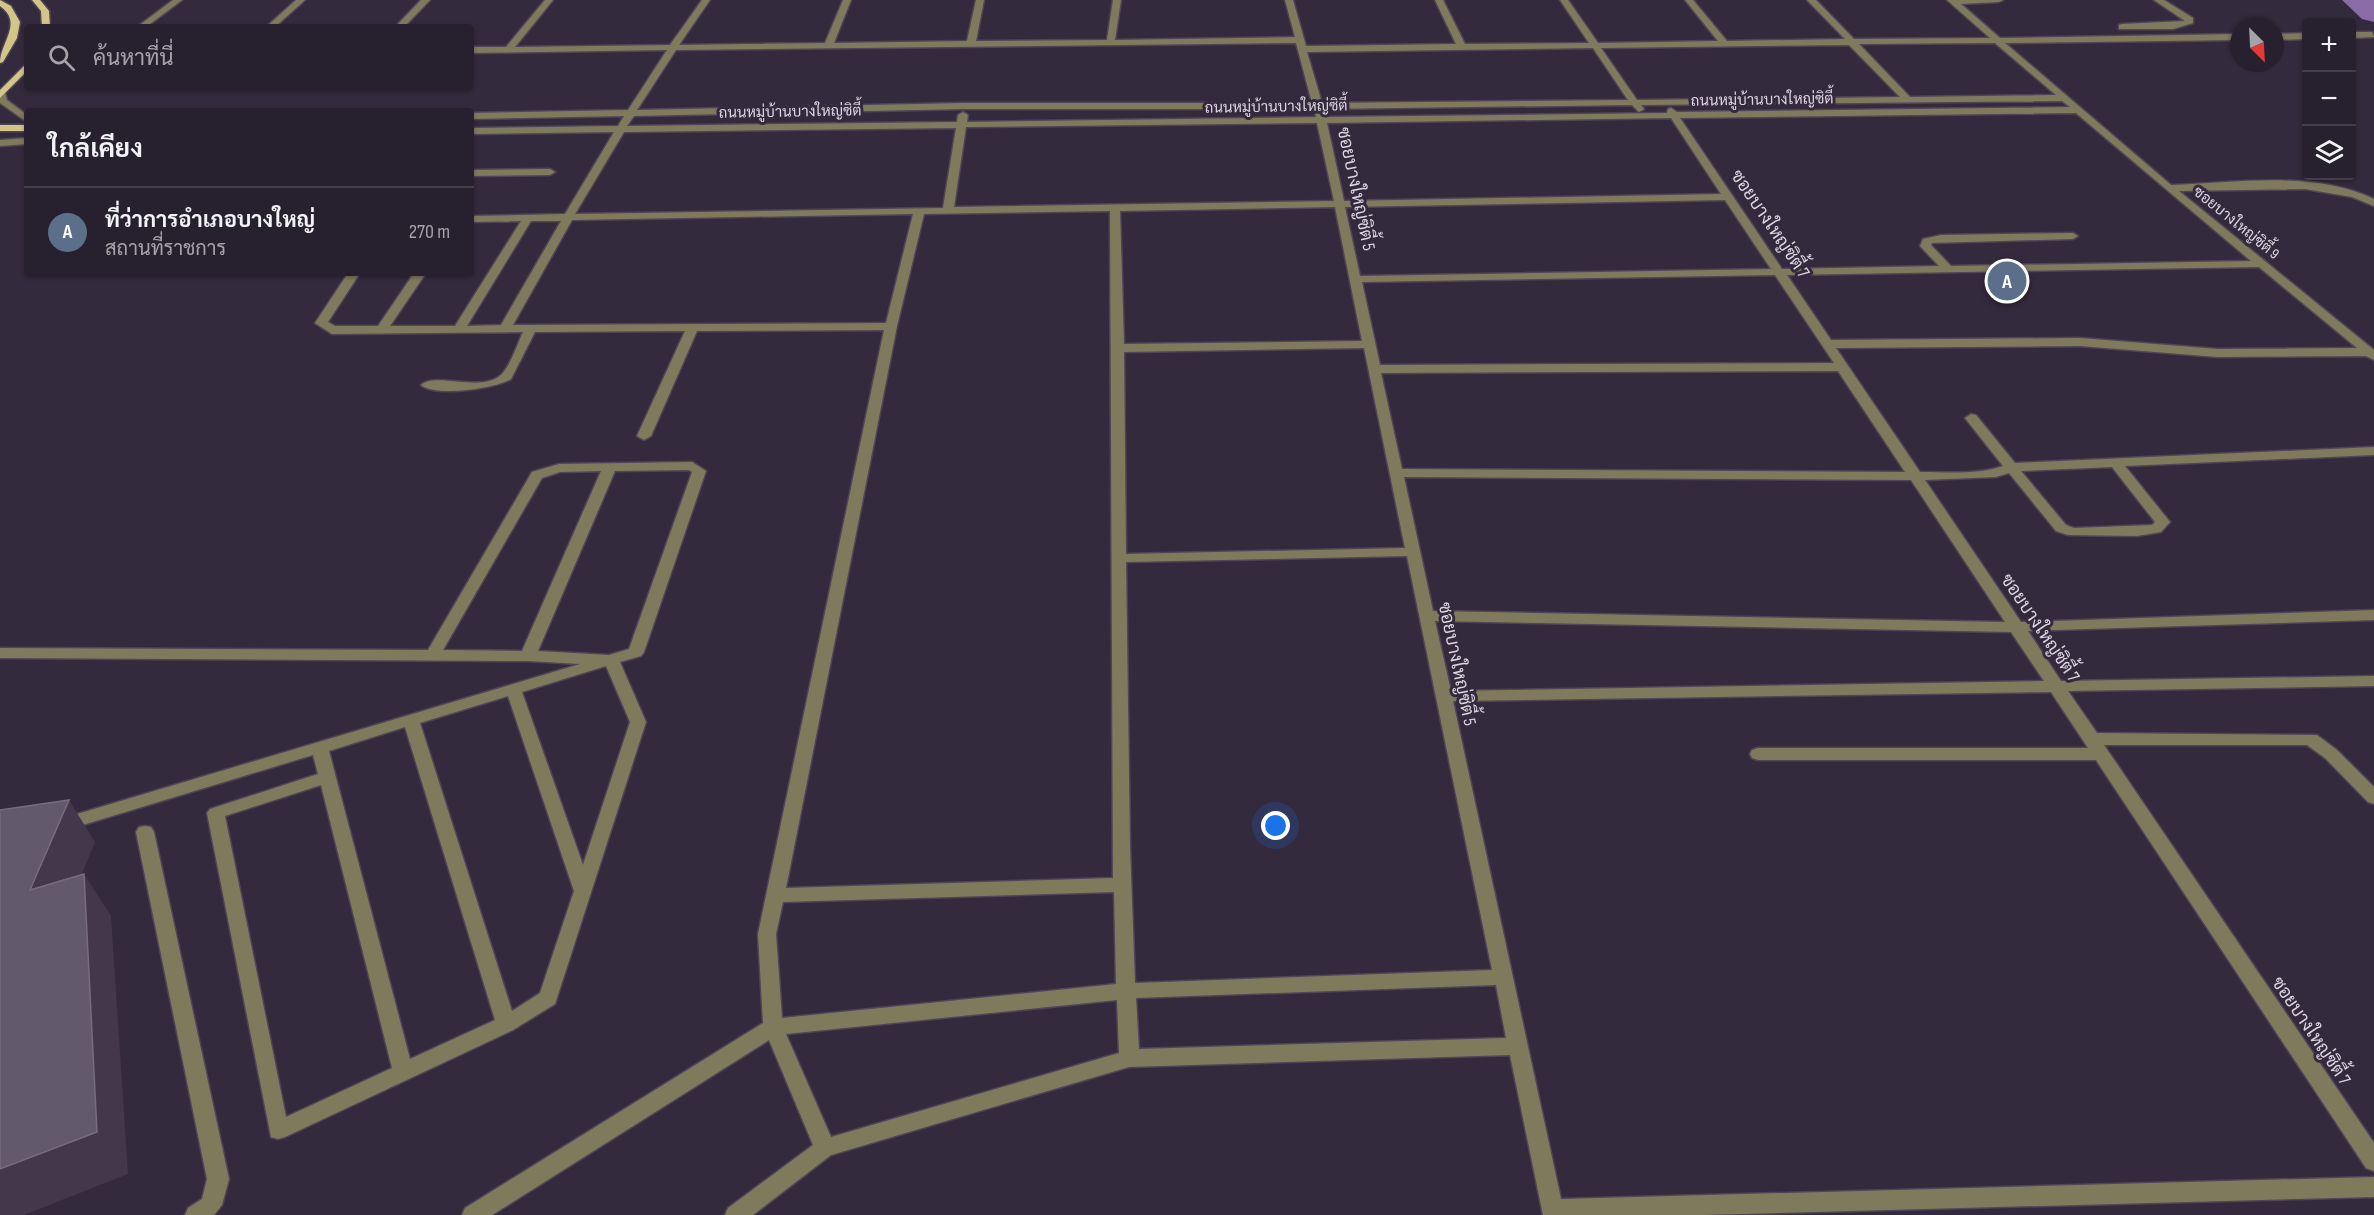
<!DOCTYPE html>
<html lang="th">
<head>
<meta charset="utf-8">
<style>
	body { margin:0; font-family:"Sofia Sans Condensed",Sarabun,sans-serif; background:#332d3a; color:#f1f3f6 }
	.controls { position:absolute; right:18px; top:18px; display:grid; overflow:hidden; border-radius:6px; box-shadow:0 2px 4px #0004 }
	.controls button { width:54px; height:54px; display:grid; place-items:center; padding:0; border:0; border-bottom:2px solid #433e4a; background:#27202e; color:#f1f3f6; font:30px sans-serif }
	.compass { position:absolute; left:2230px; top:18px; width:54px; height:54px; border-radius:50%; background:#27202e; box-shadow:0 2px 4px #0004; rotate:156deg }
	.you { position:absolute; left:1276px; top:826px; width:21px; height:21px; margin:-15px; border:4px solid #fff; border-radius:50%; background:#1a73e8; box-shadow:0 0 0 9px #1a73e833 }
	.badge { display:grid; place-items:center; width:39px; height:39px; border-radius:50%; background:#ea580c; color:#fff; font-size:20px; font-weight:700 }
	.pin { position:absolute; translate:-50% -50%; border:3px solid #fff; box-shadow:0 2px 6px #0006 }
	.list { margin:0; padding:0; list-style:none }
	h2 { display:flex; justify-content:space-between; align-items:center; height:78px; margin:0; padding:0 24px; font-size:26px }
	h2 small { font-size:20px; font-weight:400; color:#a4a3aa }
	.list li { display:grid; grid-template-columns:39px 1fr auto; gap:18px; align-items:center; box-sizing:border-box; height:90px; padding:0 24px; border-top:2px solid #433e4a }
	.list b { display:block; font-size:22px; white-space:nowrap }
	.list p { margin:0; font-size:20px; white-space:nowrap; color:#a4a3aa }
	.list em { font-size:20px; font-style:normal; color:#a4a3aa }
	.icon { flex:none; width:33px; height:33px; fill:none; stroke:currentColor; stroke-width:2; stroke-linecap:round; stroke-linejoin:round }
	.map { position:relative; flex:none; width:2374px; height:1215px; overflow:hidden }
	.search { position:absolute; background:#27202e; box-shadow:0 2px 4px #0004; left:24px; top:24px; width:450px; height:66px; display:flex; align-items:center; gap:15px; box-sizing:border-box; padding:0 21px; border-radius:6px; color:#a4a3aa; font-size:22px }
	.panel { position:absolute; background:#27202e; box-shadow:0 2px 4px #0004; left:24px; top:108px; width:450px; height:168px; border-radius:6px }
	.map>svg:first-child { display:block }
</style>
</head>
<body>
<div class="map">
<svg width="2374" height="1215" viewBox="0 0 2374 1215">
	<rect width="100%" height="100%" fill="#342a3d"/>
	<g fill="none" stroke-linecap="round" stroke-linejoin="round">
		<path fill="#8a6ba6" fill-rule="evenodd" d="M2342,0H2374V22L2362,19Z"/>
		<g stroke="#4f4557" stroke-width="3">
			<g id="minor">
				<path d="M173,0H182L146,27H137Z"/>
				<path d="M296,0H305L275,27H266Z"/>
				<path d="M421,0H430L404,27H395Z"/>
				<path d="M545,0H553L515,47L670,45L702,0H710L679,45L825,43L843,0H851L834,43L967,41L976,0H984L976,41L1107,40L1113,0H1121L1115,40L1295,37L1285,0H1293L1306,46L1456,44L1435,0H1443L1465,44L1589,43L1560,0H1568L1598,43L1718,41L1685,0H1693L1727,41L1845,39L1807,0H1816L1854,39L1990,38L1947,0H2003L1999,2L1961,4L2000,38L2239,34V40L2005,43L2171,185C2237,183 2313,170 2374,199V206L2352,197L2305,189L2179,191L2374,350V360L2366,356L2218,357L2080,346L1836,348L1920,472C1947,472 1978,475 2003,466L1965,418L1971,414L1976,415L2015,463L2374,447V455L2125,466L2170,522L2161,532L2137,536L2068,535L2056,531L2009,473L1996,477L1925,480L2021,622L2374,610V620L2028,631L2061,681L2374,676V686L2068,691L2097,733L2317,735L2337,750L2374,787V804L2368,802L2325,758L2307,745H2104L2374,1143V1171L2366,1168L2096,760H1758L1752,758L1750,754L1752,750L1758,748H2088L2051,692L1453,701L1561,1199L2374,1177V1197L1701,1215H1543L1510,1055L1129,1067L831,1155L753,1215H725L728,1208L813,1145L769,1040L492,1215H462L465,1208L763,1023L758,934L884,330L697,331L651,436L644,440L637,436L685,331L535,332L511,379C495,389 435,397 421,385C436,371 482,394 502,374C511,364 517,345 523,332L332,334L315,323L348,273H360L328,322L335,326H378L414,273H426L390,326H455L521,221L471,222V216L565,214L614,132L471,134V128L618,126L624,116L471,119V113L628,110L667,50L471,53V47H506ZM1296,43L1312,103H964L637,110L676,50ZM1995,43L2056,95L1910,97L1859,44ZM1849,45L1900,97L1637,100L1601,48ZM1593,48L1628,100L1322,103L1307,52ZM2062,101L2070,107L1677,112L1671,108L1668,109L1667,113L1325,117L1323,109L1632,105L1639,112L1644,109L1641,105ZM964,109H1314L1316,117L967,122L968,115L963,112L958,115L957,122L627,126L634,116ZM2076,113L2251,261L1951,266L1931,245L1932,243L2073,239L2078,236L2073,233L1941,235L1923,239L1920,246L1939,266L1782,269L1680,118ZM1671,118L1721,194L1344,201L1327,123ZM1317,123L1334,201L954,207L966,127ZM956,128L943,208L575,214L624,132ZM1725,200L1771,269L1360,276L1345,207ZM1335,207L1362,341L1124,344L1120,211ZM1110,211L1113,878L786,888L897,326L924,214ZM913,214L886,323L513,325L572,220ZM531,221H561L501,325L467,326ZM2259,267L2357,348L2218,349L2080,338L1831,340L1787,275ZM1775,275L1834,363L1380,365L1362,282ZM1364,348L1405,548L1126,554L1124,352ZM1838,371L1905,472L1402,469L1381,373ZM2112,467L2155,522L2152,525L2074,528L2066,525L2021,471ZM1404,477L1911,480L2005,622L1433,611ZM1407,556L1492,970L1135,983L1130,846L1126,562ZM1435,621L2011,632L2044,681L1451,691ZM1114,892L1116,984L782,1018L776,934L783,902ZM1496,985L1506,1038L1139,1049L1136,998ZM1117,1000L1119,1053L831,1137L786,1034Z"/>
				<path d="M2154,0H2164L2193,18V23L2173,29H2119V25L2122,24L2185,21Z"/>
				<path d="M2352,32H2372L2374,37L2352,38Z"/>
				<path d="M2306,33V39L2275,40V34Z"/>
				<path d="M0,92H5L7,100L27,115V122L0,103Z"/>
				<path d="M27,138V144L0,146V140Z"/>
				<path d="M471,170L550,169L555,172L550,175L471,176Z"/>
				<path d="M692,462L706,471L644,652L641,656L620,662L646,722L555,1004L513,1030L285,1137L278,1139L271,1137L207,813L210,809L318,774L313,755L63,831L57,830L54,825L57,820L580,664L528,661L0,658V648L428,650L532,472L559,464ZM689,470L692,472L629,649L609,655L538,651L615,471ZM601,471L522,651L443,650L542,478L560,472ZM606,666L630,722L583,865L522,692ZM508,696L574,891L540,993L512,1011L420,723ZM405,727L495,1020L410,1059L329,751ZM321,785L392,1068L286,1117L225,816Z"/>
				<path d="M145,826L151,827L154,832L229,1179L222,1205L214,1215H185L188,1208L202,1199L207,1179L136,832L139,827Z"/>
			</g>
		</g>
		<g stroke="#4f4557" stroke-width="3">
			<g id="major">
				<path d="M0,0L11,6L20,22L17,38L3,62L0,63C0,42 24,23 0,6Z"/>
				<path d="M32,0H40L49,11L50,27H42L41,11Z"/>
				<path d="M27,63V71L0,98V90Z"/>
				<rect x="0" y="125" width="27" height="6"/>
			</g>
		</g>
		<use href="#minor" fill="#807a5d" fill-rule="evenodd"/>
		<use href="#major" fill="#d3c588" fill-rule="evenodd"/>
	</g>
	<g fill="#42374b">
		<path d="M69,800L95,842L58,932L30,890Z"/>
		<path d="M84,874L111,916L128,1174L24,1215H0V1169Z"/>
	</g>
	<path fill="#63596d" stroke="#766d7f" stroke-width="1.5" d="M69,800L30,890L84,874L97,1132L0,1169V810Z"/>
	<g text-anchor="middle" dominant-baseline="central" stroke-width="6" stroke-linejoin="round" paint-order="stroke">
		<g font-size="15" fill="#dbd5e1" stroke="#342a3d">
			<text transform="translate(1762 100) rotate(-1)">ถนนหมู่บ้านบางใหญ่ซิตี้</text>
			<text transform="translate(1276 107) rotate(-1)">ถนนหมู่บ้านบางใหญ่ซิตี้</text>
			<text transform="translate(790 112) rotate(-1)">ถนนหมู่บ้านบางใหญ่ซิตี้</text>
			<text transform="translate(2236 223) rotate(39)">ซอยบางใหญ่ซิตี้ 9</text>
		</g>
		<g font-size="18" fill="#dbd5e1" stroke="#342a3d">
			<text transform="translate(1356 189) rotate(78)">ซอยบางใหญ่ซิตี้ 5</text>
			<text transform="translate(1770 224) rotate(56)">ซอยบางใหญ่ซิตี้ 7</text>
			<text transform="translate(2040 628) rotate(56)">ซอยบางใหญ่ซิตี้ 7</text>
			<text transform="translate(1457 664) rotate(78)">ซอยบางใหญ่ซิตี้ 5</text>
			<text transform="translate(2311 1031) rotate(56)">ซอยบางใหญ่ซิตี้ 7</text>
		</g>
	</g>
</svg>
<div class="controls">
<button>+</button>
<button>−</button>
<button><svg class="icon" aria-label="layers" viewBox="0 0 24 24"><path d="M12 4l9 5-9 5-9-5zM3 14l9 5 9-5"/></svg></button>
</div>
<svg class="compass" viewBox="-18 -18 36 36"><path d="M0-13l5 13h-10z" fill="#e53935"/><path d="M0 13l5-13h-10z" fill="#a4a3aa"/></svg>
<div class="you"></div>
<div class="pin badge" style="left:2007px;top:281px;background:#5c6f8a">A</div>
<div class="search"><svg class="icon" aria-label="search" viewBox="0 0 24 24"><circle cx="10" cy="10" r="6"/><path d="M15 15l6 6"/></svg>ค้นหาที่นี่</div>
<section class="panel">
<h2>ใกล้เคียง<small></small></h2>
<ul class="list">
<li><span class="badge" style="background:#5c6f8a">A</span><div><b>ที่ว่าการอำเภอบางใหญ่</b><p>สถานที่ราชการ</p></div><em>270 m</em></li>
</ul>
</section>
</div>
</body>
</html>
